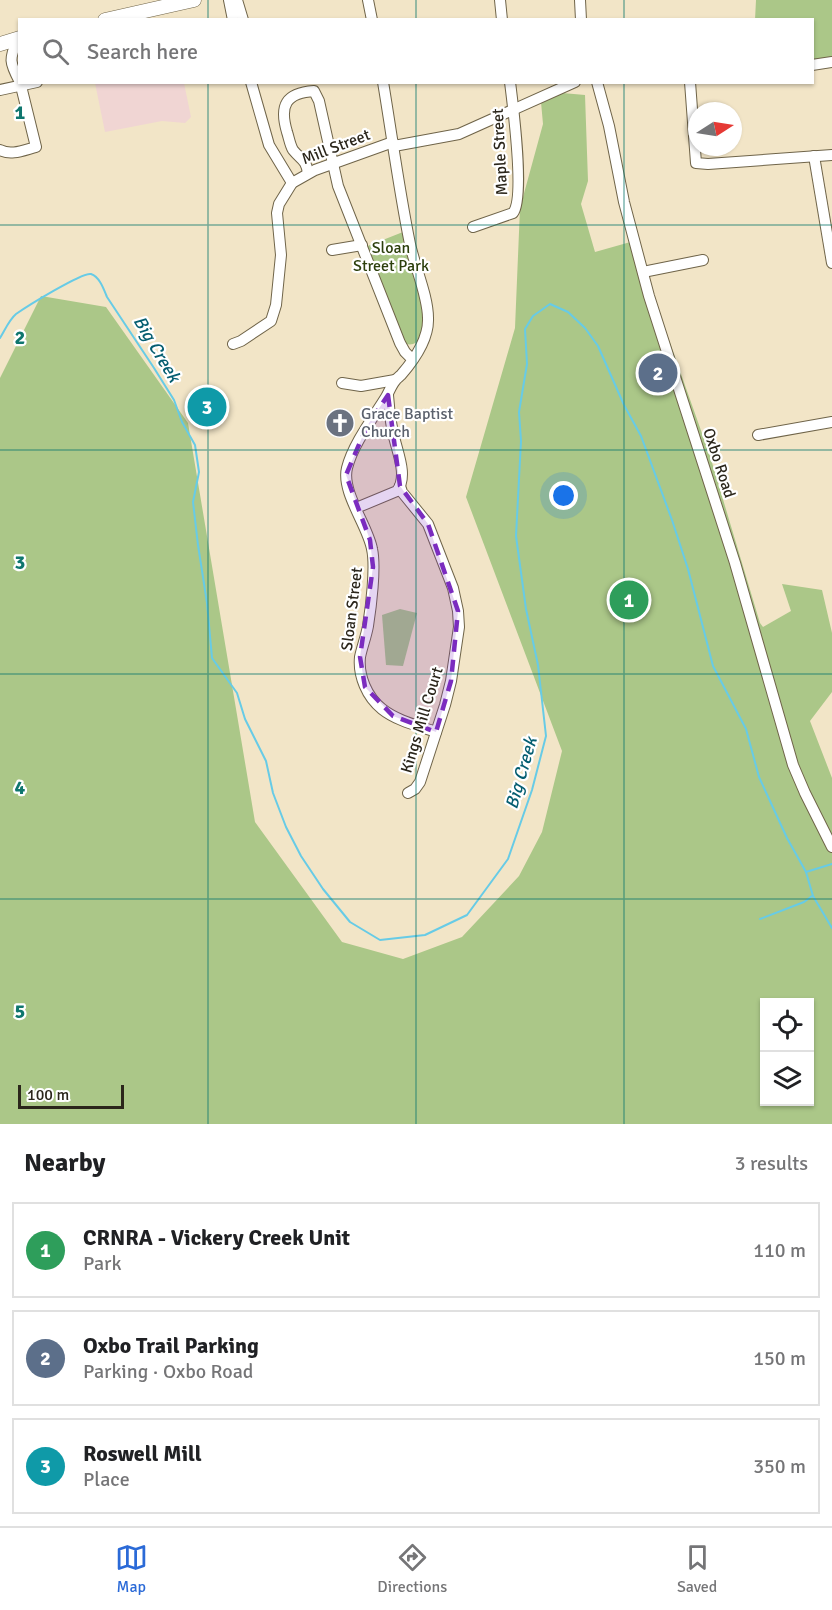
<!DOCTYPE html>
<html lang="en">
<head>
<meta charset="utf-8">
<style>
	body { margin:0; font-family:Signika,sans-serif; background:#f2f2f2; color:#202124 }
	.controls { position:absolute; right:18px; bottom:18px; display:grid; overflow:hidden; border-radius:0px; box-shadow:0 2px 4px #0004 }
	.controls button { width:54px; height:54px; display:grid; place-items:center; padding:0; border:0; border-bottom:2px solid #e0e0e0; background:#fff; color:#202124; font:30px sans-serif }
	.compass { position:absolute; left:688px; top:102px; width:54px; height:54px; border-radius:50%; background:#fff; box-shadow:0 2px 4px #0004; rotate:78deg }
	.scale { position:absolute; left:18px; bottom:15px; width:106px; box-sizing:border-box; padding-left:6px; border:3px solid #2b261b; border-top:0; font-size:16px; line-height:21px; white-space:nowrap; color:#2b261b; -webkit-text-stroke:4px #fff; paint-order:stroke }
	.you { position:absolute; left:564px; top:496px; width:21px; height:21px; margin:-15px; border:4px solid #fff; border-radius:50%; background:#1a73e8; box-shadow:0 0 0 9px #1a73e833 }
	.badge { display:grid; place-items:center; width:39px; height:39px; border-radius:50%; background:#2b6ad7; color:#fff; font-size:20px; font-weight:700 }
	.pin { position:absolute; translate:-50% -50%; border:3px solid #fff; box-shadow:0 2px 6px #0006 }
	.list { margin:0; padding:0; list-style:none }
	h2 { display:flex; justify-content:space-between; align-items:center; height:78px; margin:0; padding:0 24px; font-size:26px }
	h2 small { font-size:20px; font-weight:400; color:#757577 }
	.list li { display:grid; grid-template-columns:39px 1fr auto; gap:18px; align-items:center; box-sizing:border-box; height:96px; margin:0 12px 12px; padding:0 12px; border:2px solid #e0e0e0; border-radius:0px }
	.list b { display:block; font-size:22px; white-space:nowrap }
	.list p { margin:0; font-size:20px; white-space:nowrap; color:#757577 }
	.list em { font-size:20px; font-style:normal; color:#757577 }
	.icon { flex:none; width:33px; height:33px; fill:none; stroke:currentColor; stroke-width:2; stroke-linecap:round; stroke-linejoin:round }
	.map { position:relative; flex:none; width:832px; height:1124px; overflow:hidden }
	.search { position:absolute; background:#fff; box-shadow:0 2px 4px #0004; left:18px; right:18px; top:18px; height:66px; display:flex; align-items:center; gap:15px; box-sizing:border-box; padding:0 21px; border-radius:0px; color:#757577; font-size:22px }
	.sheet { height:402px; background:#fff }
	nav { display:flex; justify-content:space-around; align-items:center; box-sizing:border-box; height:84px; border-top:2px solid #e0e0e0; background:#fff; font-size:16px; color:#757577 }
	nav a { display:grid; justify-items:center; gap:3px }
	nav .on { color:#2b6ad7 }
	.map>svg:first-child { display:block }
</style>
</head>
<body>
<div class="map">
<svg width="832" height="1124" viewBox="0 0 832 1124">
	<rect width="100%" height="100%" fill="#f2e5c7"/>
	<path fill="#f0d5d3" d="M95,83H184L191,117L185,123L162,121L105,132Z"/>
	<g fill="#abc788" fill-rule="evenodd">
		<path d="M756,0H832V58L813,61L812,20H755Z"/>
		<path d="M540,91L585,95L588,181L581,204L595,252L634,241L710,456L760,623L763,627L791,611L782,584L822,590L832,633V692L810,721L832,778V1124H0V378L41,296L106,307L188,423L255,822L342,942L403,959L462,937L519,876L542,832L562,751L466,497L515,328L520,208L543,124ZM764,1002H810V1102H764Z"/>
		<path d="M403,232C407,248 443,352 406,344L365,247Z"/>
		<path d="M400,609L417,613L403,666L386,665L382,615Z"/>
	</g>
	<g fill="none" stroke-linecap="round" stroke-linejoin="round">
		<g stroke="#67cbe6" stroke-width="2">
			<path d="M0,338C5,330 9,320 16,314C26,307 82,272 91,274C100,277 104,290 107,297L154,368L174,400L182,422L195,445L199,472L193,502L198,545L207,603L212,658L237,693L245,719L266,761L273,793L286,827L301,856L323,889L350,922L380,940L425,935L467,915L508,859L532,790L546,736L538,665L526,609L516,536L521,441L519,412L527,364L525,329L533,316L550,304L568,312L585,328L598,346L624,405L641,436L672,520L688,569L713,666L746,729L759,777L787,838L806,872L813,896L832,928"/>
			<path d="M806,872L832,864"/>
			<path d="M760,919L804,902L812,896"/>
		</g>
		<g stroke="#6f6449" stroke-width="12">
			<g id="minor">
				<path d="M229,0L233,20"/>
				<path d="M237,0L243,20"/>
				<path d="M368,0L372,20"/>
				<path d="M500,0L502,20"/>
				<path d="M580,0L581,20"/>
				<path d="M18,38C9,59 9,62 20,82"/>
				<path d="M812,65L832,62"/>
				<path d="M251,82L269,145L292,183"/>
				<path d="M383,82C392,136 399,190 410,244C415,267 428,296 428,318C429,339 414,360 401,375C400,376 396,379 395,381C391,386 389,392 386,397C373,418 353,444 347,468C341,492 368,526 372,549C376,567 371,607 368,626C366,637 362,647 360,657C358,676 367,697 382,709C397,721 419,726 436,732"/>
				<path d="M597,82L609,126L624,202L649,296L735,563L793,765L805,793L832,847"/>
				<path d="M690,82L696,163L708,164L832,155"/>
				<path d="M0,90L37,82"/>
				<path d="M394,146L459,134L575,82"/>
				<path d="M0,150C11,156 24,150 36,147L20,82"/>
				<path d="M814,156L832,263"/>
				<path d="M308,173C306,159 301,160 293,150C290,145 289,138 287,132C279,105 286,93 314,91L319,101L338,186L400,343L405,352L412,359"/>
				<path d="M473,227L513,213C525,198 513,106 510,82"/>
				<path d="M332,250L362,245"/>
				<path d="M643,272L703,260"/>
				<path d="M233,344L241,341L271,321L276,305L281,255L277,213L279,204L292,183L315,170L393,142"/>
				<path d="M342,383L361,386L395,380"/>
				<path d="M758,435L832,422"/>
				<path d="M400,486L402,492L428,524L453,588L458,611L459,627L451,681L445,705L420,782L415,789L408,793"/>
				<path d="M356,508L397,491C409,475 396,450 393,432C390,420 389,407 388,395"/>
			</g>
		</g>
		<g stroke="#6f6449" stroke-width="15">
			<g id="major">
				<path d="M105,20L194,0"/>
				<path d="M0,44L20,38"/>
			</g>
		</g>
		<use href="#minor" stroke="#fff" stroke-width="10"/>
		<use href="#major" stroke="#fff" stroke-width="14"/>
	</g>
	<path fill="#7b2cbf" fill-opacity="0.2" stroke="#7b2cbf" stroke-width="4.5" stroke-dasharray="12 8" stroke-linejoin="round" d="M388,395L400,486L428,524L458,611L451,681L436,732L393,716L365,687L360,657L373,567L370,540L346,475L367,426Z"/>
	<path fill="none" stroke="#0f766e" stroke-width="1.5" stroke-opacity="0.55" d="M208,0V20M416,0V20M624,0V20M208,82V1124M416,82V1124M624,82V1124M0,225H832M0,450H832M0,674H832M0,899H832"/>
	<defs>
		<g id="church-disc" transform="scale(1.5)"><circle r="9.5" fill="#6b7280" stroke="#fff"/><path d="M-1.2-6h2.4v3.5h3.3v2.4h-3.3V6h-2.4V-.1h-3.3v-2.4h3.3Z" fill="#fff"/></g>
	</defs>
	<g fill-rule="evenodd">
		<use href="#church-disc" x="340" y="423"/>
	</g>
	<g text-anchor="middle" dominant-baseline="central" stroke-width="4.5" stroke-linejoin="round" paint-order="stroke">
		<g font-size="16" fill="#2b261b" stroke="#fff">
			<text transform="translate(336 147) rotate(-21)">Mill Street</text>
			<text transform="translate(500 152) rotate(-93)">Maple Street</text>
			<text transform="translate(719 463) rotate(72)">Oxbo Road</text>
			<text transform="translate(352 609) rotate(-83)">Sloan Street</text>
			<text transform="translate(422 720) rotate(-73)">Kings Mill Court</text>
		</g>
		<g font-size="16" fill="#2c3f0c" stroke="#fff">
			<text x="391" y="248">Sloan<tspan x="391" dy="18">Street Park</tspan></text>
		</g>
		<g font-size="16" fill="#5b616d" stroke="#fff" text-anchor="start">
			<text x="361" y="414">Grace Baptist<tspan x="361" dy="18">Church</tspan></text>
		</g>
		<g font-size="18" font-style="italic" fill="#055e71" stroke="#fff">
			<text transform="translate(157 349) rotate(59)">Big Creek</text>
			<text transform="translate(521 773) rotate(-74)">Big Creek</text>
		</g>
	</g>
	<g font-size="20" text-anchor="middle" font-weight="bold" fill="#0f766e" stroke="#fff" stroke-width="4.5" stroke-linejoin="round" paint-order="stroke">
		<text x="20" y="119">1</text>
		<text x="20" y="344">2</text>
		<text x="20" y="569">3</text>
		<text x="20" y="794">4</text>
		<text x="20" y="1018">5</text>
	</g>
</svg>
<div class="controls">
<button><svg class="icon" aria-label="locate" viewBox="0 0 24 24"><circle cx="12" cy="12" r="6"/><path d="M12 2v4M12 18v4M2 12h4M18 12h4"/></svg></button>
<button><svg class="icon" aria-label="layers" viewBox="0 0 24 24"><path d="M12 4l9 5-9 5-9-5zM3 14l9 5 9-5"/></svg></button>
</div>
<svg class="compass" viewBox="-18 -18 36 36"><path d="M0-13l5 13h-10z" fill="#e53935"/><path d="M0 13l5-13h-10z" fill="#757577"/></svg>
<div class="scale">100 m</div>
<div class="you"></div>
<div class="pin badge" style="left:629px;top:600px;background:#2e9e5b">1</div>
<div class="pin badge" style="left:658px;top:373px;background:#5c6f8a">2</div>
<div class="pin badge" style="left:207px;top:407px;background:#0f9aa8">3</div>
<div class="search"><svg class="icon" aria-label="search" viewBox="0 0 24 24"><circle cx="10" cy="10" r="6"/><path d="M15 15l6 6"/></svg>Search here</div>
</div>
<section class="sheet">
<h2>Nearby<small>3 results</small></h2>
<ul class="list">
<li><span class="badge" style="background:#2e9e5b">1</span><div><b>CRNRA - Vickery Creek Unit</b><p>Park</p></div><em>110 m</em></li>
<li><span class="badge" style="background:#5c6f8a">2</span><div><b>Oxbo Trail Parking</b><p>Parking · Oxbo Road</p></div><em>150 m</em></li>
<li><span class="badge" style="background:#0f9aa8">3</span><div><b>Roswell Mill</b><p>Place</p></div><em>350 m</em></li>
</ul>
</section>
<nav>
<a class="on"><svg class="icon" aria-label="map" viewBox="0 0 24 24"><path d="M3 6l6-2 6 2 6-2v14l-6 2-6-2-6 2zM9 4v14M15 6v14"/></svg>Map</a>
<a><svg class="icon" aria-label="directions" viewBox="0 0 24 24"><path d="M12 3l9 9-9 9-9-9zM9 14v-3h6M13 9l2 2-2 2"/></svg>Directions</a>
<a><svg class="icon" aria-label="saved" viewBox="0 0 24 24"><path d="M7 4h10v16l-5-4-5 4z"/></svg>Saved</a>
</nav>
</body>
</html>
